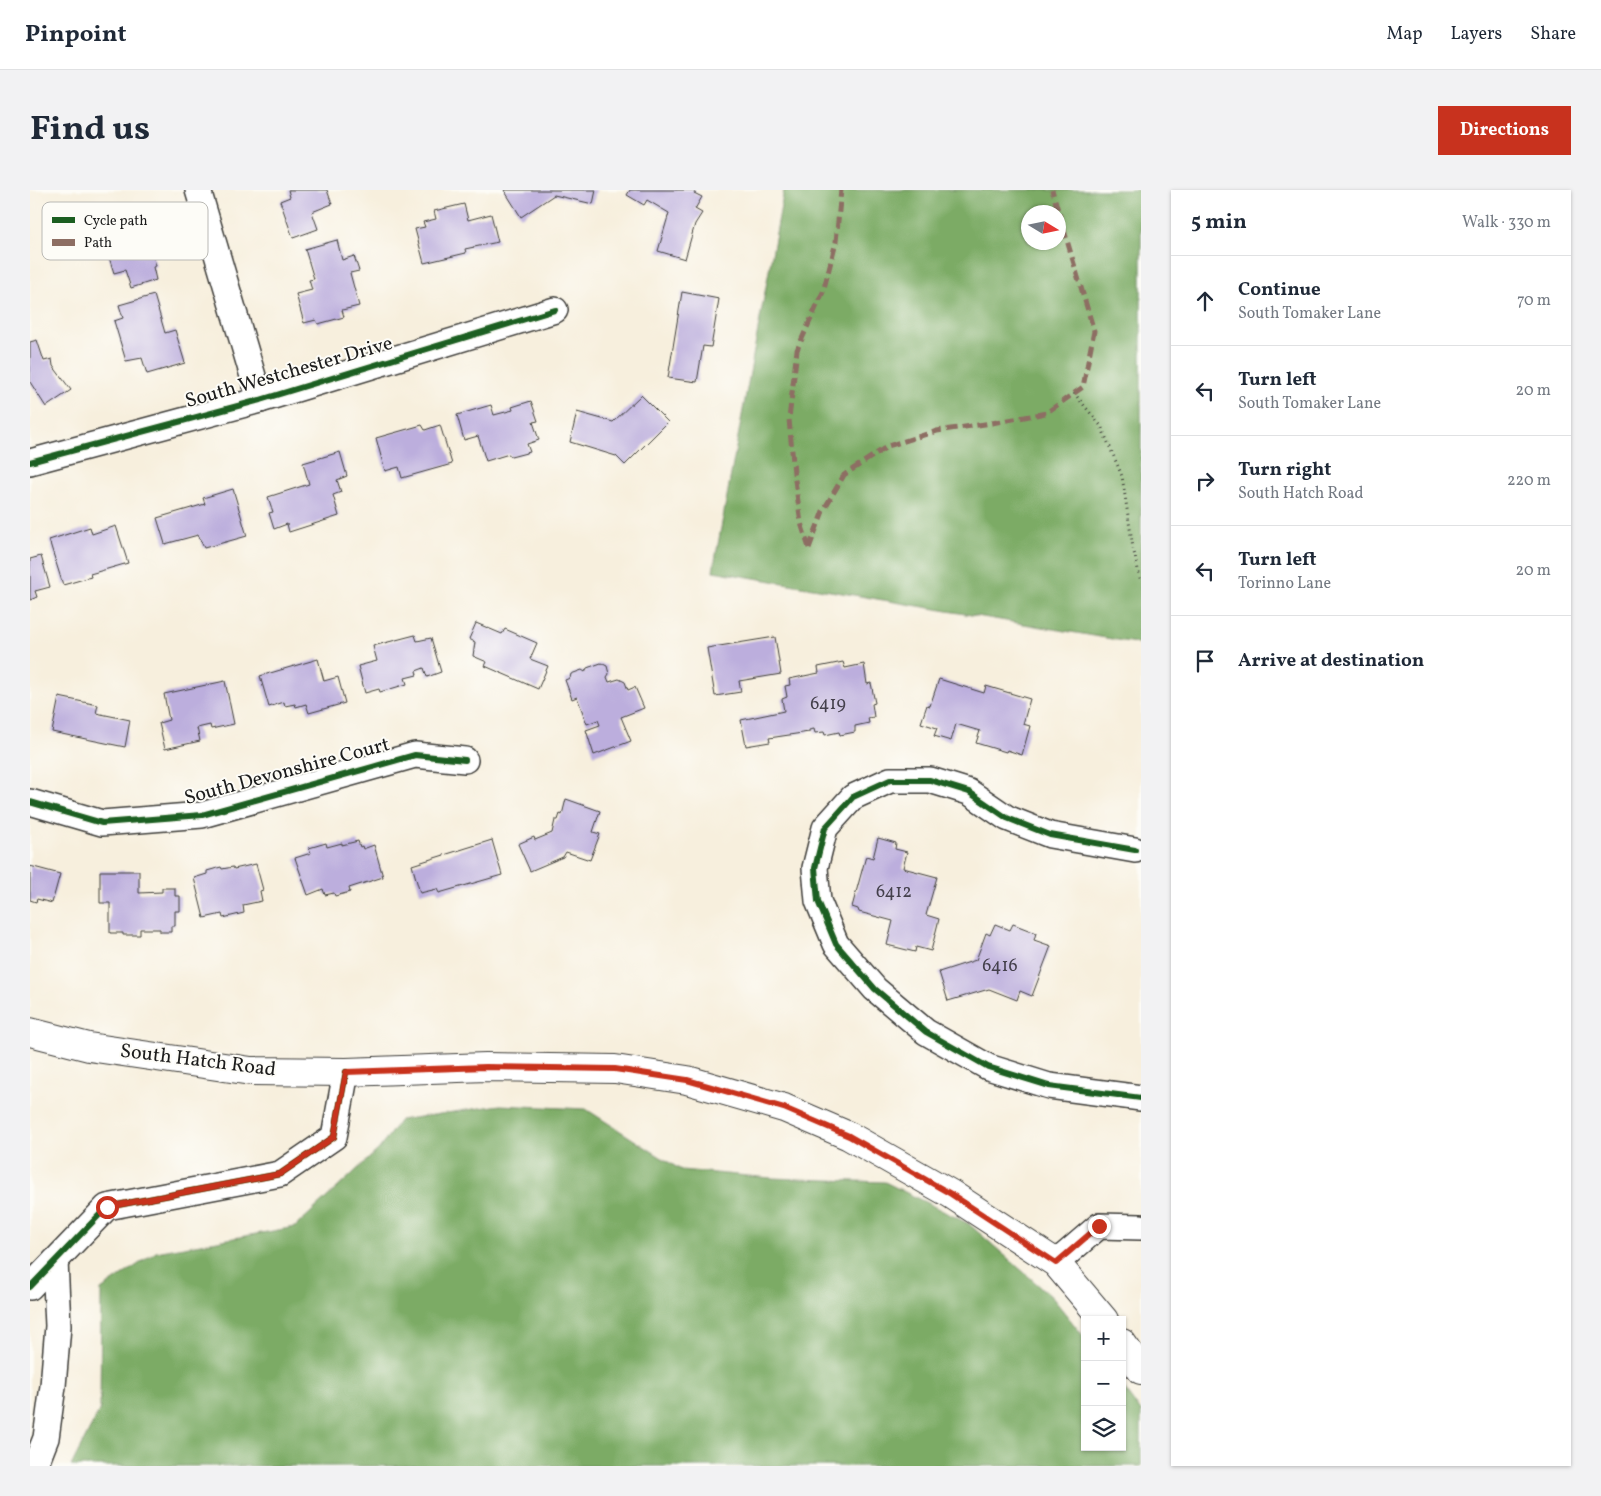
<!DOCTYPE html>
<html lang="en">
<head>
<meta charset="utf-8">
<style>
	body { margin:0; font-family:Vollkorn,serif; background:#f2f2f3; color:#1f2937 }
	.controls { position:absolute; right:15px; bottom:15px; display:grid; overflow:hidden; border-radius:0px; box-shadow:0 1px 4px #0004 }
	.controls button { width:45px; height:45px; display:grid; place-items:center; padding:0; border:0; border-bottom:1px solid #e0e1e3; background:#fff; color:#1f2937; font:25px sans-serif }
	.compass { position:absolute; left:991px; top:15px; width:45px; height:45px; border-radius:50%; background:#fff; box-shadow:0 1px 4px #0004; rotate:100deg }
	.stop { position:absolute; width:15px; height:15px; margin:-11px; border:4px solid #c8321e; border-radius:50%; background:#fff }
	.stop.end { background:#c8321e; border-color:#fff; box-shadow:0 1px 5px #0008 }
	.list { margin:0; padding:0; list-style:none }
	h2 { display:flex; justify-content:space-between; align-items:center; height:65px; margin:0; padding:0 20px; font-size:21px }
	h2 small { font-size:16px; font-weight:400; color:#747a83 }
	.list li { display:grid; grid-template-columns:32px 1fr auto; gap:15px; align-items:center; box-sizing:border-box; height:90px; padding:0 20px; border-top:1px solid #e0e1e3 }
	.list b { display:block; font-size:19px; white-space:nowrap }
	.list p { margin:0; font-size:16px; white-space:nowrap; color:#747a83 }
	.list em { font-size:16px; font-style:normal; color:#747a83 }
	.icon { flex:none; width:28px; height:28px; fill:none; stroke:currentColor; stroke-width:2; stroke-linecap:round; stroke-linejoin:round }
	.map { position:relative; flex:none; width:1111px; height:1276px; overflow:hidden; border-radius:0px }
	header { display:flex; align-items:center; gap:30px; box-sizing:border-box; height:70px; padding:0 25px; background:#fff; border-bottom:1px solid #e0e1e3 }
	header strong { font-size:24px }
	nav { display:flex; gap:28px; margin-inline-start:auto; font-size:18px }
	.intro { display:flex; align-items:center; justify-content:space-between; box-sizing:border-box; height:120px; padding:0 30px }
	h1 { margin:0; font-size:35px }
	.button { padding:12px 22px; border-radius:0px; background:#c8321e; color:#fff; font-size:18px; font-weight:700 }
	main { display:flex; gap:30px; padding:0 30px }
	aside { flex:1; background:#fff; border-radius:0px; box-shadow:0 1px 4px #0004 }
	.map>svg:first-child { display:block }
</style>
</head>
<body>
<header>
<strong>Pinpoint</strong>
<nav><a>Map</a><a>Layers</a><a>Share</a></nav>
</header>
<div class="intro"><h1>Find us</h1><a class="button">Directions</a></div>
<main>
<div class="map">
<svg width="1111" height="1276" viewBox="0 0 1111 1276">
	<rect width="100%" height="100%" fill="#fdfcf7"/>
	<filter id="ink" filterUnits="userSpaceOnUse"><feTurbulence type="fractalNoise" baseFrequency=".02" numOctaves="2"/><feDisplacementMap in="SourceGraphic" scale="10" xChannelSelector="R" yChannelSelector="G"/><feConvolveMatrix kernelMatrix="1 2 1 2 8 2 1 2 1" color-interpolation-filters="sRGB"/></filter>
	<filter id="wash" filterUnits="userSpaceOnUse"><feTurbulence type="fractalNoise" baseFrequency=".0096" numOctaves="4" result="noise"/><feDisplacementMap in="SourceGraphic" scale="20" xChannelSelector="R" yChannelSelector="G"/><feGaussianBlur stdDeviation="1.12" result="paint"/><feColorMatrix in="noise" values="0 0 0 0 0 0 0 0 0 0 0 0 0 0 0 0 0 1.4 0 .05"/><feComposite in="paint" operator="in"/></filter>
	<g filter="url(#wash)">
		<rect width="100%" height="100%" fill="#f7efdd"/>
		<g fill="#7cab65" stroke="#4c6440" fill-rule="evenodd">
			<path d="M754,0H1111V454L683,381ZM998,22H1028V52H998Z"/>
			<path d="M470,915L556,919L651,980L741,988L855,992L939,1034L1022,1107L1055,1148V1257H1092V1196L1111,1222V1276H41L70,1219L71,1100L126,1062L265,1037L349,959L370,930Z"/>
		</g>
		<g id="blocks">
			<g fill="#bcaedd">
				<path d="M258,0H297L302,14L282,22L288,39L263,48L250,11L260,7Z"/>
				<path d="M474,0H566L563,14L524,5L491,27Z"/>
				<path d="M600,0H666L664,3L672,7L665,19L672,23L665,34L655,69L628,61L639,23L617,10L614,15L597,5Z"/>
				<path d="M434,14L438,30L461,24L468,52L435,59L436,63L394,73L385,39L395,37L393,32L406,29L404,21Z"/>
				<path d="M106,15L112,35L109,36L114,52L119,51L126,76L123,77L126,90L101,98L95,80L84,83L71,42L78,40L74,25Z"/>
				<path d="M307,50L312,70L324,66L329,81L320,83L329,116L312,120L314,127L288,134L286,130L274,133L266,104L282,100L279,90L284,89L275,59Z"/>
				<path d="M652,102L689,109L681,157L673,156L667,192L638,188Z"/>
				<path d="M124,105L135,143L145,140L155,173L117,184L112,168L96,171L84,131L93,128L89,115Z"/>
				<path d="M7,150L14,171L22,169L23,176L41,200L16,217L0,192V152Z"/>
				<path d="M611,205L638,232L595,275L586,266L540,252L547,222L583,232Z"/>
				<path d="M501,211L508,231L503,232L509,250L497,254L500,262L481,267L479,264L456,271L448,246L434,250L427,225L461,215L464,225L483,220L482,217Z"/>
				<path d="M392,235L395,240L410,235L422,274L372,288L369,277L355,281L346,248Z"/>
				<path d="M310,262L317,286L307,290L311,302L303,305L309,326L259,342L257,334L244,339L239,323L243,322L238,307L279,294L273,273Z"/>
				<path d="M203,299L217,346L174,358L168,345L135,354L127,328L175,314L173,308Z"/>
				<path d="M86,336L98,373L60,384L61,387L33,395L19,350L60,337L62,344Z"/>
				<path d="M11,366L20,397L5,401L7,407L0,410V369Z"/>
				<path d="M446,433L472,444L475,439L507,453L500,469L518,476L508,499L455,476L457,472L443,466L445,452L439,449Z"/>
				<path d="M385,445L387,451L401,448L411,482L397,487L394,478L386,481L387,485L375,488L377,494L350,502L349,499L335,503L328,476L347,471L343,456Z"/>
				<path d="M745,447L751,484L709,491L711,502L685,506L677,458Z"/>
				<path d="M288,469L294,491L308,487L315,513L279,523L276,514L266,517L265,514L255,516L254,512L239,517L230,486Z"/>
				<path d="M813,472L815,478L834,474L837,494L841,493L845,513L842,514L844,527L838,528L839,533L825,536V542L810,545L809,542L795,545L794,542L785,543L784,539L779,540V542L739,548L740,552L716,556L711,530L754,521L752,509L757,507L755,496L760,495L759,489L789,483L788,477Z"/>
				<path d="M571,473L577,476L579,484L577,487L579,492L589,489L595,492L598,500L605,497L614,518L591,527L601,551L564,565L556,540L570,535L568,530L557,534L547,507L542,509L535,490L540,488L541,484L552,480L555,482L557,478Z"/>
				<path d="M909,489L954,503L956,496L1000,509L993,534L1000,536L992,565L977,560L976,562L946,553L950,541L926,534L921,551L904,546L907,538L891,533L897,515L900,516Z"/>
				<path d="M195,491L204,534L181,539L180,535L167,538L170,551L135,559L129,533L139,530L134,504Z"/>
				<path d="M29,507L68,515L66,523L100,530L95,557L22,542Z"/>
				<path d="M536,609L570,621L563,642L570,644L560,670L536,662L533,667L500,681L488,654L504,647L505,650L522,643L525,630H528L530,624L532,625Z"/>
				<path d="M848,648L866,653L865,659L877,662L873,678L907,687L896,725L909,729L901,761L886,757L885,762L857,755L863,731L829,722L828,719L822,717L836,666L843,668Z"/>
				<path d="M462,650L472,685L409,703L407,699L390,703L382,675Z"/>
				<path d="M328,651L330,657L332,656L333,659L344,655L353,687L319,698L320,702L305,706L304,703L295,705L293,699L278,705L265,668L281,663L279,658L296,653L297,657L312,653V655Z"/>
				<path d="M226,674L233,700L230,701L232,711L213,715L214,723L193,728L192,724L174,728L164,688L177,684V681L191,677L192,679L203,677L204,679Z"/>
				<path d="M0,676L30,684L22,713L7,709L6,712L0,710Z"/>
				<path d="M70,681H109V703L132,702V698H145V706H150V721H145V736H141V742H130V739H110V745H93V743H80V713H70Z"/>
				<path d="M965,734L980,740L983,734L1006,743L1004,750L1021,756L1002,806L990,801L987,810L959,799L918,811L909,782L946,770L956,743L960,745Z"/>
			</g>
		</g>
	</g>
	<g filter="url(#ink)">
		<use href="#blocks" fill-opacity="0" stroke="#3d3c39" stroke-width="1"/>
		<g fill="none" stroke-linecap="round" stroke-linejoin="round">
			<g stroke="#3d3c39" stroke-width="28">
				<g id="street">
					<path d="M168,0L230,210"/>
					<path d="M0,272L230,210L525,120"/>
					<path d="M0,612L72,633L172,625L385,565L435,570"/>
					<path d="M1105,660L1020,645L977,628L939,602L900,590H860L823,607L795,638L785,678L788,711L806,754L845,799L896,842L958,877L1019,896L1111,908"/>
					<path d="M1026,1073L1069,1036L1111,1037"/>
					<path d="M0,1097L77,1017L250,984L304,947L316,882"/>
					<path d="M5,1276L16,1248L23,1196L28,1136L25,1071"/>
				</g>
			</g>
			<g stroke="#3d3c39" stroke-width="30">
				<g id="secondary">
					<path d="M0,842L59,857L221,881L316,882L456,877L585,879L657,890L754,918L819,946L921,1004L1026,1073L1074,1130"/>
					<path d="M1092,1153L1111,1180"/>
				</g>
			</g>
			<path stroke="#3d3c39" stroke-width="3" stroke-dasharray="1 4" stroke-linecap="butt" d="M1044,203L1071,236L1092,286L1103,358L1111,392"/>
			<use href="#street" stroke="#fff" stroke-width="25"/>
			<use href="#secondary" stroke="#fff" stroke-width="28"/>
			<g stroke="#8d6e63" stroke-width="5" stroke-dasharray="10 5" stroke-linecap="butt">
				<path d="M779,358L793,321L814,285L858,256L907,241L962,233L1016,223L1053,197L1064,141L1022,0"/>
				<path d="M779,358L771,333L764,283L759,229L767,160L793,102L806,52L811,0"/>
			</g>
			<g stroke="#fdfcf7" stroke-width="9">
				<g id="cycleway">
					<path d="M0,272L230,210L525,120"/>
					<path d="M0,612L72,633L172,625L385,565L435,570"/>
					<path d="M1105,660L1020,645L977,628L939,602L900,590H860L823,607L795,638L785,678L788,711L806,754L845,799L896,842L958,877L1019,896L1111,908"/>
					<path d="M0,1097L77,1017L250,984L304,947L316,882"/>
				</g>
			</g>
			<use href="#cycleway" stroke="#1b5e20" stroke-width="6"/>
		</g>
	</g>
	<g fill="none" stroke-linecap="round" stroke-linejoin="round" filter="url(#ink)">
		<path stroke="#c8321e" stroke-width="6" d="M77,1017L250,984L304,947L316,882L456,877L585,879L657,890L754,918L819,946L921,1004L1026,1073L1069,1036"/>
	</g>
	<g text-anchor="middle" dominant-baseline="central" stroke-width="4" stroke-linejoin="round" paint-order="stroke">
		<g font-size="18" fill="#44404c">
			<text x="798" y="514">6419</text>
			<text x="864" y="702">6412</text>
			<text x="970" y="776">6416</text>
		</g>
		<g font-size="20" fill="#1c1c1c" stroke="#fdfcf7">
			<text transform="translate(259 183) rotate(-16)">South Westchester Drive</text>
			<text transform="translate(257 582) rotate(-15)">South Devonshire Court</text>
			<text transform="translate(168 871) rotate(7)">South Hatch Road</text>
		</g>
	</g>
	<rect x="12" y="12" width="166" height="58" rx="8" fill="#fdfcf7" stroke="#bab9b5" stroke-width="1"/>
	<rect x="22" y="27" width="23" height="6" fill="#1b5e20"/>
	<rect x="22" y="49" width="23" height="7" fill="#8d6e63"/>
	<g font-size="14" fill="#1c1c1c">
		<text x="54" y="35">Cycle path</text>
		<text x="54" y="57">Path</text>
	</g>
</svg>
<div class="controls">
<button>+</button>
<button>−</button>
<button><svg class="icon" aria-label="layers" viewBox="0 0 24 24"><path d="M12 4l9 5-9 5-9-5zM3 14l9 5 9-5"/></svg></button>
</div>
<svg class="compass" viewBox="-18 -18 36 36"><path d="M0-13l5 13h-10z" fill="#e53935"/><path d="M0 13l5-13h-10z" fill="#747a83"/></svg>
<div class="stop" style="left:77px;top:1017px"></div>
<div class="stop end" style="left:1069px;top:1036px"></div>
</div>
<aside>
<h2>5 min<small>Walk · 330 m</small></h2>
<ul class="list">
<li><svg class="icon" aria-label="ahead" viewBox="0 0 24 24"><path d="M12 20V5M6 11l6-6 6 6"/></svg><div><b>Continue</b><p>South Tomaker Lane</p></div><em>70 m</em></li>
<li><svg class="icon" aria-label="left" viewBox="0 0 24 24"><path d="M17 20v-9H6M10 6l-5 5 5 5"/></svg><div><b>Turn left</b><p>South Tomaker Lane</p></div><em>20 m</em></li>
<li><svg class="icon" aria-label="right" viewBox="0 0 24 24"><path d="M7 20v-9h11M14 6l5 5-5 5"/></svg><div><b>Turn right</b><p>South Hatch Road</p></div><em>220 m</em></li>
<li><svg class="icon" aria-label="left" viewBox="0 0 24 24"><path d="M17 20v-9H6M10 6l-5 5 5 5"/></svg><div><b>Turn left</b><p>Torinno Lane</p></div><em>20 m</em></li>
<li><svg class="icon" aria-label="arrive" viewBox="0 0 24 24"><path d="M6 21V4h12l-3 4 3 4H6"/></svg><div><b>Arrive at destination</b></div></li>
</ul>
</aside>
</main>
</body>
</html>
